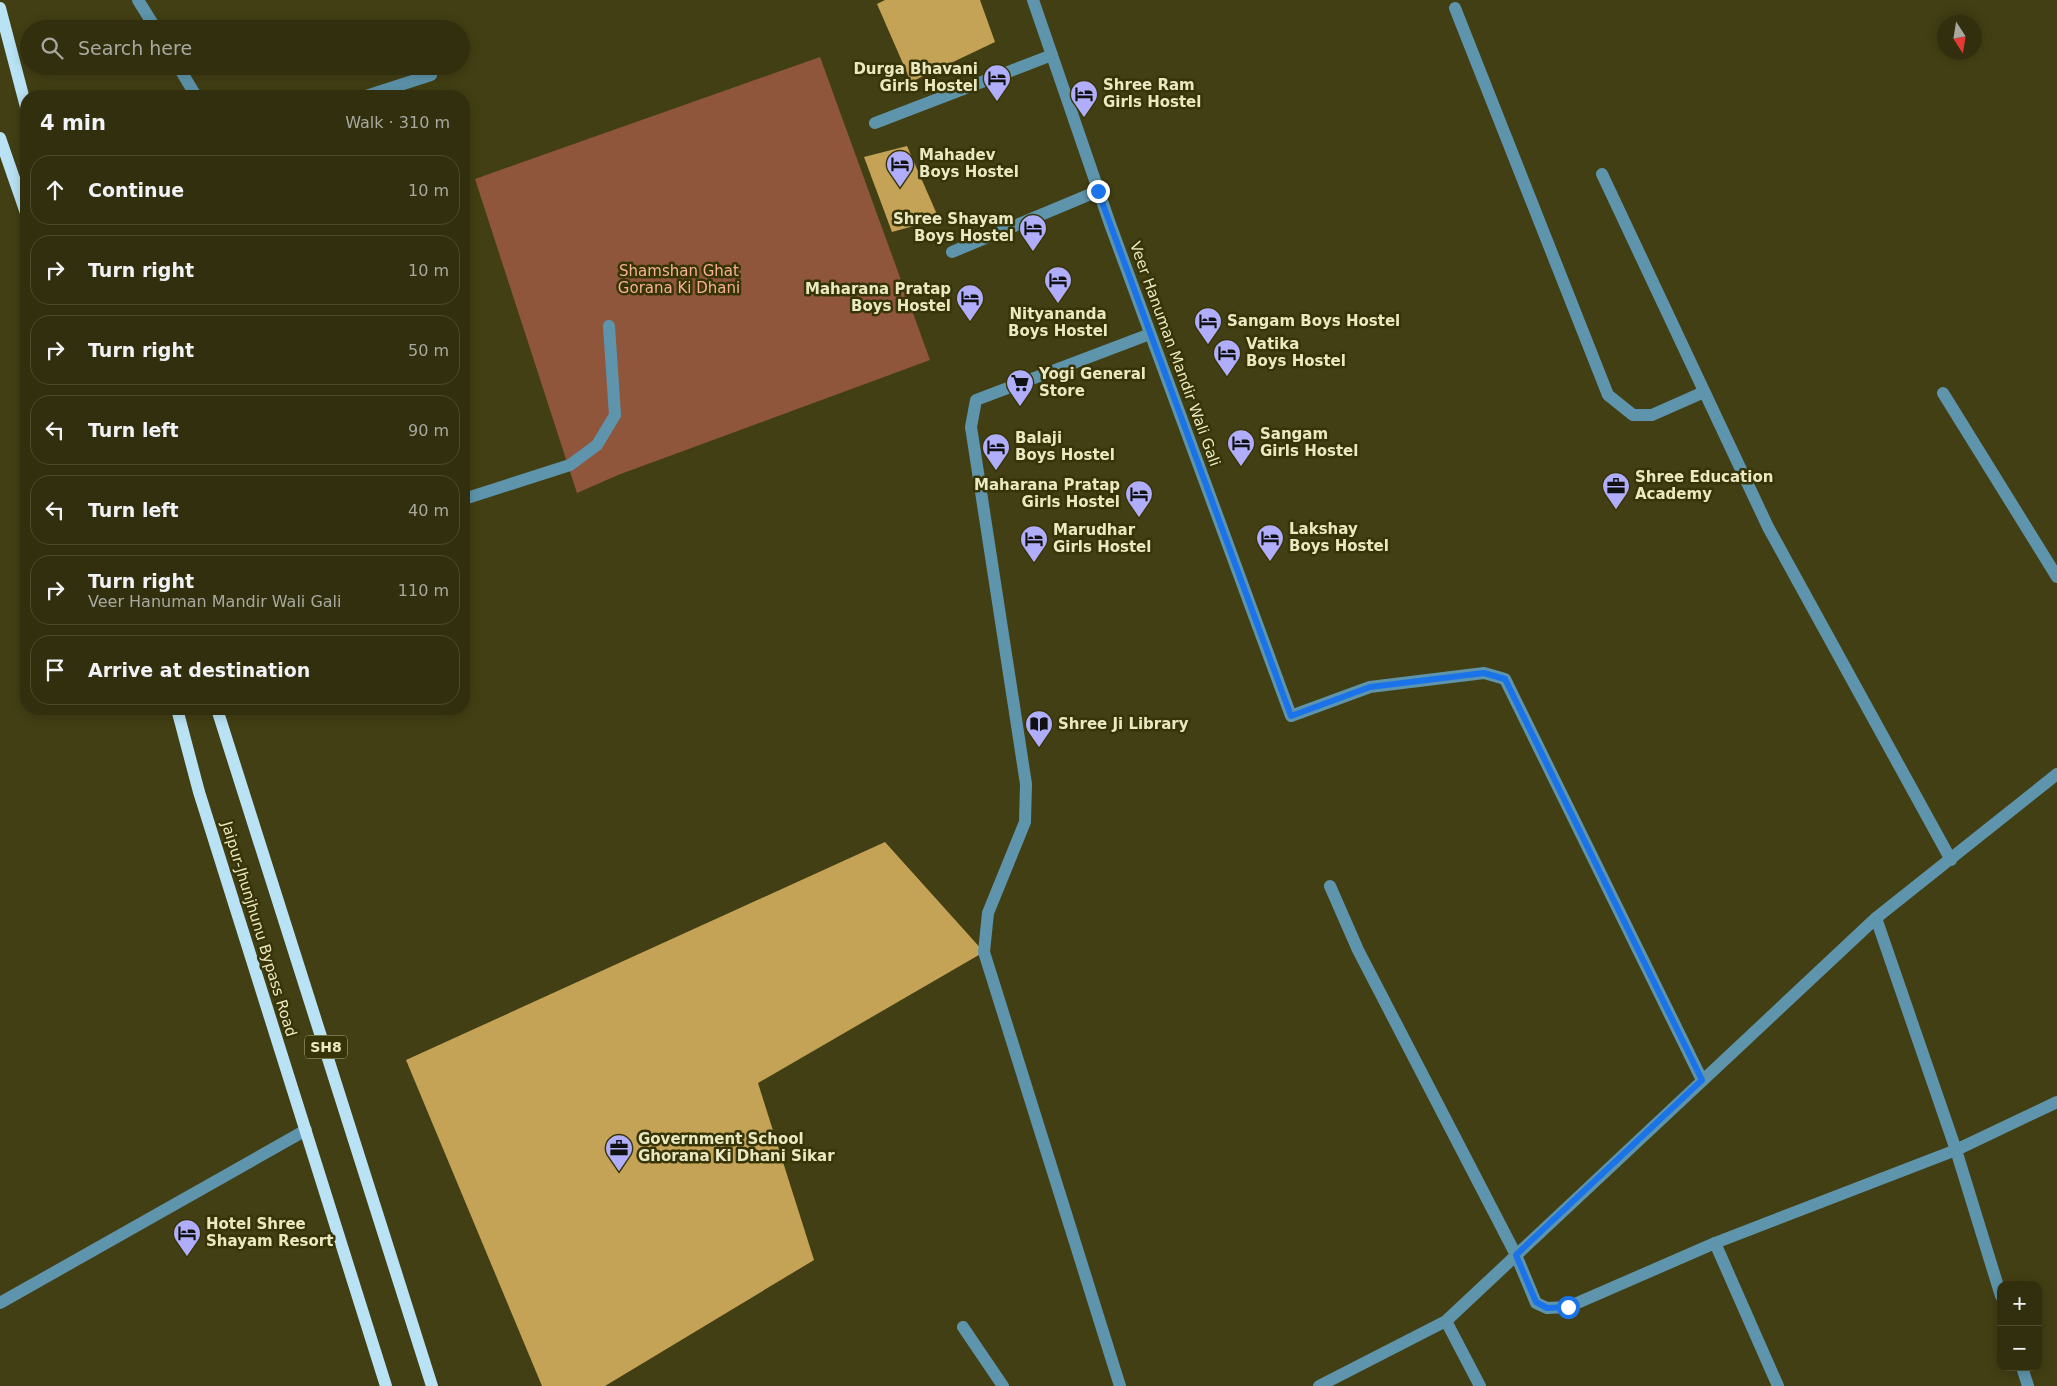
<!DOCTYPE html>
<html lang="en">
<head>
<meta charset="utf-8">
<style>
	body { margin:0; font-family:"DejaVu Sans",sans-serif; background:#3a3718; color:#f1f3f6 }
	.controls { position:absolute; right:15px; bottom:15px; display:grid; overflow:hidden; border-radius:10px; box-shadow:0 2px 12px #0003 }
	.controls button { width:45px; height:45px; display:grid; place-items:center; padding:0; border:0; border-bottom:1px solid #4d4a2f; background:#322f0f; color:#f1f3f6; font:25px sans-serif }
	.compass { position:absolute; left:1937px; top:15px; width:45px; height:45px; border-radius:50%; background:#322f0f; box-shadow:0 2px 12px #0003; rotate:168deg }
	.stop { position:absolute; width:15px; height:15px; margin:-11px; border:4px solid #1a73e8; border-radius:50%; background:#fff }
	.stop.end { background:#1a73e8; border-color:#fff; box-shadow:0 1px 5px #0008 }
	.list { margin:0; padding:0; list-style:none }
	h2 { display:flex; justify-content:space-between; align-items:center; height:65px; margin:0; padding:0 20px; font-size:21px }
	h2 small { font-size:16px; font-weight:400; color:#a8a99e }
	.list li { display:grid; grid-template-columns:32px 1fr auto; gap:15px; align-items:center; box-sizing:border-box; height:70px; margin:0 10px 10px; padding:0 10px; border:1px solid #4d4a2f; border-radius:20px }
	.list b { display:block; font-size:19px; white-space:nowrap }
	.list p { margin:0; font-size:16px; white-space:nowrap; color:#a8a99e }
	.list em { font-size:16px; font-style:normal; color:#a8a99e }
	.icon { flex:none; width:28px; height:28px; fill:none; stroke:currentColor; stroke-width:2; stroke-linecap:round; stroke-linejoin:round }
	.map { position:relative; flex:none; width:2057px; height:1386px; overflow:hidden }
	.search { position:absolute; background:#322f0f; box-shadow:0 2px 12px #0003; left:20px; top:20px; width:450px; height:55px; display:flex; align-items:center; gap:12px; box-sizing:border-box; padding:0 18px; border-radius:28px; color:#a8a99e; font-size:19px }
	.panel { position:absolute; background:#322f0f; box-shadow:0 2px 12px #0003; left:20px; top:90px; width:450px; height:625px; border-radius:20px }
	.map>svg:first-child { display:block }
</style>
</head>
<body>
<div class="map">
<svg width="2057" height="1386" viewBox="0 0 2057 1386">
	<rect width="100%" height="100%" fill="#423f14"/>
	<path fill="#90563b" d="M820,57L930,360L618,475L577,493L475,179Z"/>
	<g fill="#c4a256">
		<path d="M885,0H980L995,42L911,82L877,4Z"/>
		<path d="M907,146L939,219L892,232L864,157Z"/>
		<path d="M885,842L984,952L758,1083L814,1260L605,1386H542L406,1060Z"/>
	</g>
	<g fill="none" stroke-linecap="round" stroke-linejoin="round">
		<g stroke="#5e95ac" stroke-width="12">
			<path d="M138,0L156,29"/>
			<path d="M1033,0L1110,224L1291,716L1370,687L1484,673L1505,679L1702,1080"/>
			<path d="M1455,8L1608,395L1633,415H1652L1704,392"/>
			<path d="M178,66L196,96"/>
			<path d="M366,96L431,75"/>
			<path d="M875,123L1052,55"/>
			<path d="M1602,174L1768,527L1951,860"/>
			<path d="M952,252L1098,191"/>
			<path d="M1943,393L2057,577"/>
			<path d="M464,499L570,465L597,445L615,415L609,326"/>
			<path d="M1330,886L1358,950L1516,1255L1536,1303L1547,1308L1568,1307L1715,1243L1956,1150L2057,1102"/>
			<path d="M1876,918L1956,1150L2001,1296"/>
			<path d="M1715,1243L1778,1386"/>
			<path d="M0,1303L306,1130"/>
			<path d="M1446,1321L1480,1386"/>
			<path d="M963,1327L1003,1386"/>
			<path d="M2022,1367L2028,1386"/>
			<path d="M1120,1386L984,952L988,913L1025,822L1026,784L971,427L976,400L1150,334"/>
			<path d="M1319,1386L1446,1321L1876,918L2057,774"/>
		</g>
		<g stroke="#b9e3f5" stroke-width="12">
			<path d="M0,8L26,107"/>
			<path d="M0,138L26,213"/>
			<path d="M177,709L199,792L386,1386"/>
			<path d="M217,709L432,1386"/>
		</g>
	</g>
	<g fill="none" stroke-linecap="round" stroke-linejoin="round">
		<path stroke="#1a73e8" stroke-width="6" d="M1098,191L1291,716L1370,687L1484,673L1505,679L1702,1080L1516,1255L1536,1302L1547,1308L1568,1307"/>
	</g>
	<defs>
		<g id="hotel-pin" transform="scale(1.4375)"><path d="M0 17L-7.5 6A9.5 9.5 0 1 1 7.5 6Z" fill="#b0aefa" stroke="#373407"/><path d="M-6-4.5h1.5V1H6V5H4.5V3h-9V5H-6ZM-4 0a1.8 1.8 0 1 1 3.6 0ZM.5 0V-2.5h3Q6-2.5 6 0Z" fill="#111"/></g>
		<g id="supermarket-pin" transform="scale(1.4375)"><path d="M0 17L-7.5 6A9.5 9.5 0 1 1 7.5 6Z" fill="#b0aefa" stroke="#373407"/><path d="M-6-5.5h2.5l.6 2H6L4.5 2H-2.5L-4.4-4H-6ZM-1.5 3.2a1.3 1.3 0 1 0 .1 0ZM3 3.2a1.3 1.3 0 1 0 .1 0Z" fill="#111"/></g>
		<g id="office-pin" transform="scale(1.4375)"><path d="M0 17L-7.5 6A9.5 9.5 0 1 1 7.5 6Z" fill="#b0aefa" stroke="#373407"/><path d="M-6-3h4V-5.5h4V-3h4V5H-6ZM-1-4.5V-3h2v-1.5ZM-6 0V1H6V0Z" fill="#111"/></g>
		<g id="library-pin" transform="scale(1.4375)"><path d="M0 17L-7.5 6A9.5 9.5 0 1 1 7.5 6Z" fill="#b0aefa" stroke="#373407"/><path d="M-6-4Q-3-5.5-.7-3.5V5Q-3 3-6 4ZM6-4Q3-5.5 .7-3.5V5Q3 3 6 4Z" fill="#111"/></g>
	</defs>
	<g fill-rule="evenodd">
		<use href="#hotel-pin" x="997" y="78"/>
		<use href="#hotel-pin" x="1084" y="94"/>
		<use href="#hotel-pin" x="900" y="164"/>
		<use href="#hotel-pin" x="1033" y="228"/>
		<use href="#hotel-pin" x="1058" y="280"/>
		<use href="#hotel-pin" x="970" y="298"/>
		<use href="#hotel-pin" x="1208" y="321"/>
		<use href="#hotel-pin" x="1227" y="353"/>
		<use href="#supermarket-pin" x="1020" y="383"/>
		<use href="#hotel-pin" x="1241" y="443"/>
		<use href="#hotel-pin" x="996" y="447"/>
		<use href="#office-pin" x="1616" y="486"/>
		<use href="#hotel-pin" x="1139" y="494"/>
		<use href="#hotel-pin" x="1270" y="538"/>
		<use href="#hotel-pin" x="1034" y="539"/>
		<use href="#library-pin" x="1039" y="724"/>
		<use href="#office-pin" x="619" y="1148"/>
		<use href="#hotel-pin" x="187" y="1233"/>
	</g>
	<g text-anchor="middle" dominant-baseline="central" stroke-width="5" stroke-linejoin="round" paint-order="stroke">
		<rect fill="#373407" stroke="#b5b38a" stroke-width="1" x="305" y="1035.5" width="42" height="23" rx="4"/>
		<g font-size="14" font-weight="bold" fill="#ebe9c2">
			<text x="326" y="1047">SH8</text>
		</g>
		<g font-size="15" font-weight="bold" fill="#ebe9c2" stroke="#373407" text-anchor="start">
			<text x="978" y="69" text-anchor="end">Durga Bhavani<tspan x="978" dy="17">Girls Hostel</tspan></text>
			<text x="1103" y="85">Shree Ram<tspan x="1103" dy="17">Girls Hostel</tspan></text>
			<text x="919" y="155">Mahadev<tspan x="919" dy="17">Boys Hostel</tspan></text>
			<text x="1014" y="219" text-anchor="end">Shree Shayam<tspan x="1014" dy="17">Boys Hostel</tspan></text>
			<text x="951" y="289" text-anchor="end">Maharana Pratap<tspan x="951" dy="17">Boys Hostel</tspan></text>
			<text x="1058" y="314" text-anchor="middle">Nityananda<tspan x="1058" dy="17">Boys Hostel</tspan></text>
			<text x="1227" y="321">Sangam Boys Hostel</text>
			<text x="1246" y="344">Vatika<tspan x="1246" dy="17">Boys Hostel</tspan></text>
			<text x="1039" y="374">Yogi General<tspan x="1039" dy="17">Store</tspan></text>
			<text x="1260" y="434">Sangam<tspan x="1260" dy="17">Girls Hostel</tspan></text>
			<text x="1015" y="438">Balaji<tspan x="1015" dy="17">Boys Hostel</tspan></text>
			<text x="1635" y="477">Shree Education<tspan x="1635" dy="17">Academy</tspan></text>
			<text x="1120" y="485" text-anchor="end">Maharana Pratap<tspan x="1120" dy="17">Girls Hostel</tspan></text>
			<text x="1289" y="529">Lakshay<tspan x="1289" dy="17">Boys Hostel</tspan></text>
			<text x="1053" y="530">Marudhar<tspan x="1053" dy="17">Girls Hostel</tspan></text>
			<text x="1058" y="724">Shree Ji Library</text>
			<text x="638" y="1139">Government School<tspan x="638" dy="17">Ghorana Ki Dhani Sikar</tspan></text>
			<text x="206" y="1224">Hotel Shree<tspan x="206" dy="17">Shayam Resort</tspan></text>
		</g>
		<g font-size="15" fill="#f8b190" stroke="#373407">
			<text x="679" y="271">Shamshan Ghat<tspan x="679" dy="17">Gorana Ki Dhani</tspan></text>
		</g>
		<g font-size="15" fill="#ebe9c2" stroke="#373407">
			<text transform="translate(1175 354) rotate(70)">Veer Hanuman Mandir Wali Gali</text>
			<text transform="translate(259 929) rotate(73)">Jaipur-Jhunjhunu Bypass Road</text>
		</g>
	</g>
</svg>
<div class="controls">
<button>+</button>
<button>−</button>
</div>
<svg class="compass" viewBox="-18 -18 36 36"><path d="M0-13l5 13h-10z" fill="#e53935"/><path d="M0 13l5-13h-10z" fill="#a8a99e"/></svg>
<div class="stop" style="left:1568px;top:1307px"></div>
<div class="stop end" style="left:1098px;top:191px"></div>
<div class="search"><svg class="icon" aria-label="search" viewBox="0 0 24 24"><circle cx="10" cy="10" r="6"/><path d="M15 15l6 6"/></svg>Search here</div>
<section class="panel">
<h2>4 min<small>Walk · 310 m</small></h2>
<ul class="list">
<li><svg class="icon" aria-label="ahead" viewBox="0 0 24 24"><path d="M12 20V5M6 11l6-6 6 6"/></svg><div><b>Continue</b></div><em>10 m</em></li>
<li><svg class="icon" aria-label="right" viewBox="0 0 24 24"><path d="M7 20v-9h11M14 6l5 5-5 5"/></svg><div><b>Turn right</b></div><em>10 m</em></li>
<li><svg class="icon" aria-label="right" viewBox="0 0 24 24"><path d="M7 20v-9h11M14 6l5 5-5 5"/></svg><div><b>Turn right</b></div><em>50 m</em></li>
<li><svg class="icon" aria-label="left" viewBox="0 0 24 24"><path d="M17 20v-9H6M10 6l-5 5 5 5"/></svg><div><b>Turn left</b></div><em>90 m</em></li>
<li><svg class="icon" aria-label="left" viewBox="0 0 24 24"><path d="M17 20v-9H6M10 6l-5 5 5 5"/></svg><div><b>Turn left</b></div><em>40 m</em></li>
<li><svg class="icon" aria-label="right" viewBox="0 0 24 24"><path d="M7 20v-9h11M14 6l5 5-5 5"/></svg><div><b>Turn right</b><p>Veer Hanuman Mandir Wali Gali</p></div><em>110 m</em></li>
<li><svg class="icon" aria-label="arrive" viewBox="0 0 24 24"><path d="M6 21V4h12l-3 4 3 4H6"/></svg><div><b>Arrive at destination</b></div></li>
</ul>
</section>
</div>
</body>
</html>
